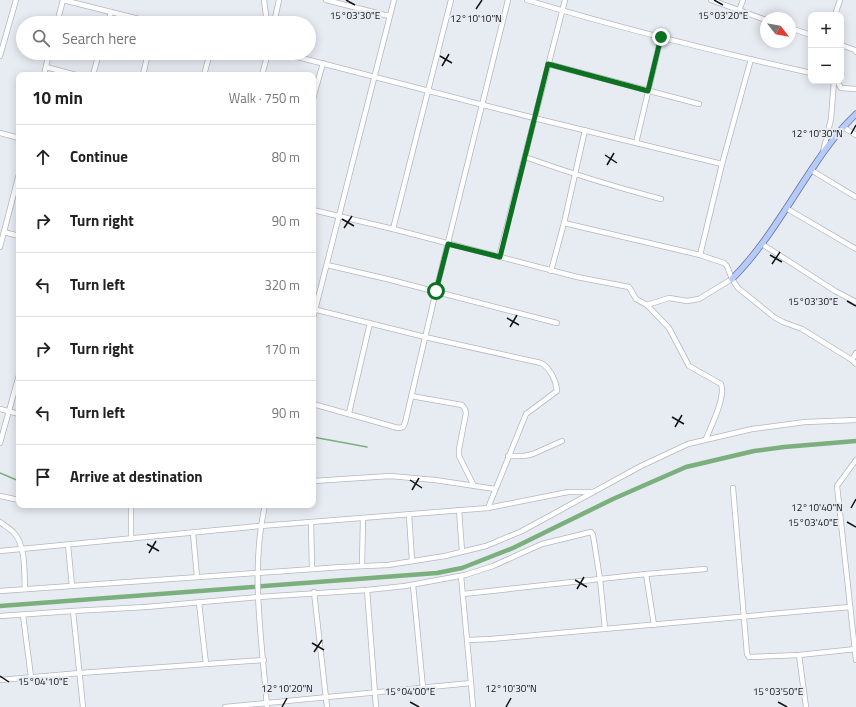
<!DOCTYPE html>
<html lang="en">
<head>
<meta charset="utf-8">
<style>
	body { margin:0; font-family:"Titillium Web",sans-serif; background:#f2f2f2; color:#222 }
	.controls { position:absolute; right:12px; top:12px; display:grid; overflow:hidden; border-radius:8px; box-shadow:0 2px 10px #0003 }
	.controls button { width:36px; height:36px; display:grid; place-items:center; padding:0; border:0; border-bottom:1px solid #e0e0e0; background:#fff; color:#222; font:20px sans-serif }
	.compass { position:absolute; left:760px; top:12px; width:36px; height:36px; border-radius:50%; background:#fff; box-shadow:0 2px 10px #0003; rotate:121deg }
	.stop { position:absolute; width:12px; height:12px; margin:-9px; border:3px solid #0c7222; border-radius:50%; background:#fff }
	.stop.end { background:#0c7222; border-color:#fff; box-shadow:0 1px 4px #0008 }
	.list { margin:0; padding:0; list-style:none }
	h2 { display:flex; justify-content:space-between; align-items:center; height:52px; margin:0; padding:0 16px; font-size:17px }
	h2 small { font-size:13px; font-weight:400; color:#767676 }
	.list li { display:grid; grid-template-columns:26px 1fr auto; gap:12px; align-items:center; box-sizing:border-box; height:64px; padding:0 16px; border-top:1px solid #e0e0e0 }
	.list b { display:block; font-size:15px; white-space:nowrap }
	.list em { font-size:13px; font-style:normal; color:#767676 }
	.icon { flex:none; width:22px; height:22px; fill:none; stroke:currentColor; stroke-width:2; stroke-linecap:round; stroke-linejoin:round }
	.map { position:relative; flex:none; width:856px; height:707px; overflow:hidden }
	.search { position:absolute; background:#fff; box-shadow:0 2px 10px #0003; left:16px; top:16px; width:300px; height:44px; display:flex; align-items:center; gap:10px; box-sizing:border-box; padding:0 14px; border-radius:22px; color:#767676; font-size:15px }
	.panel { position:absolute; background:#fff; box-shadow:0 2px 10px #0003; left:16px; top:72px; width:300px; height:436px; border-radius:8px }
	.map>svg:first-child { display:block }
</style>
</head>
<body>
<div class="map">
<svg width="856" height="707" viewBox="0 0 856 707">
	<rect width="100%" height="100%" fill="#e7ebf2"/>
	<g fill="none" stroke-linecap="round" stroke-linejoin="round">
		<g stroke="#7baf7d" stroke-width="1.5">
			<path d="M313,437L367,447"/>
			<path d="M0,473L19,481"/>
		</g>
		<path stroke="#7baf7d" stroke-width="4.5" d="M0,606L437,573L462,568L513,548L613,499L686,467L754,451L784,447L856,441"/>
		<g stroke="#b4b7be" stroke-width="6">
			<g id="minor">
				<path d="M264,0L267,23"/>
				<path d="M326,0L389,16"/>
				<path d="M527,0C620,28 716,52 811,73"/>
				<path d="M711,0L766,20"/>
				<path d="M739,11L743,0"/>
				<path d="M835,15L840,0"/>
				<path d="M57,23L63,0L155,23"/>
				<path d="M108,23L111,12"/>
				<path d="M274,23L279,0"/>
				<path d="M790,28L811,35"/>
				<path d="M841,45L855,50L856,52"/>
				<path d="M282,53L534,118L722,164"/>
				<path d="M0,56L16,0"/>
				<path d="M548,64L699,104"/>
				<path d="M46,67L76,75"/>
				<path d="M44,75L49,53"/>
				<path d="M93,75L99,53"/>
				<path d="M143,75L148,53"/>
				<path d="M204,75L210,53"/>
				<path d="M262,75L268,53"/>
				<path d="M837,81L841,88L856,89"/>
				<path d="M313,99L323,63"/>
				<path d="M843,127L856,135"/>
				<path d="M0,133L19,138"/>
				<path d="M636,143L661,37"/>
				<path d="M823,152L831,119L834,81"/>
				<path d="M525,157C570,173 615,187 661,199"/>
				<path d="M811,170L856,197"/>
				<path d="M786,208L856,249"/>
				<path d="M313,210L393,229L577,277L629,287L636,299L647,305L669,328L689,366L721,384C726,397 711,426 706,439"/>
				<path d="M564,223L700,255L724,263L727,266L732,279L738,288L774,317L783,322L802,329L852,360L856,364"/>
				<path d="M393,229L451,0"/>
				<path d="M4,232L19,236"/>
				<path d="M762,244L835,291L856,302"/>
				<path d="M0,247L19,174"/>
				<path d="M700,255L722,164L751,59"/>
				<path d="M499,257L565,0"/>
				<path d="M327,265L387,279L557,323"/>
				<path d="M551,271L564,223L585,130"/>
				<path d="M647,305L669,298L687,301L699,299L727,282L732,279"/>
				<path d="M313,309L425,337L541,363C550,368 556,380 557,391L526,414L488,508"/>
				<path d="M313,318L394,0"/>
				<path d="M852,360L856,353"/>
				<path d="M411,396L462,405L465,409L466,413L459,449V456L474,486"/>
				<path d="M313,404L398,428L403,427L405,423L436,291L508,0"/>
				<path d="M0,409L19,414"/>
				<path d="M349,413L370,323"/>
				<path d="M0,443L19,375"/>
				<path d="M508,456H524L533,454L562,441"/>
				<path d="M856,460L837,486L856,660"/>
				<path d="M313,481L390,476L435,480L495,489"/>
				<path d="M733,488L747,654L749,657L799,655L856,649"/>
				<path d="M0,496L19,500"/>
				<path d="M131,505V539"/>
				<path d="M265,505C250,571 262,640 267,707"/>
				<path d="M459,510L462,552"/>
				<path d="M409,515L412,561"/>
				<path d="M0,522C5,526 11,529 15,534C26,548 24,572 25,589"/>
				<path d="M311,522L312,569"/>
				<path d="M193,533L197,577"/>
				<path d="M68,545L72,586"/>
				<path d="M0,551L260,526L488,508L568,492H593"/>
				<path d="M362,566L363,518"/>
				<path d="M646,574L705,569"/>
				<path d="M413,585L423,688"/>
				<path d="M367,590L376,707"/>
				<path d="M0,591L342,567L388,565L445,556L486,546L522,531L641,466L688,444L752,429L805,422L856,420"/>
				<path d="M314,592L327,707"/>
				<path d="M463,594L646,574L654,625"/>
				<path d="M199,603L206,664"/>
				<path d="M23,615L31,677"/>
				<path d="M0,616L73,611"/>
				<path d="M468,640L491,639L850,607"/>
				<path d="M799,655L806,707"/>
				<path d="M0,680L80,673L264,660"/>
				<path d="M471,683L473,707"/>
				<path d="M83,707L73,611L146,607L258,597L367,590L405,586L465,575L493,566L542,544L591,532L593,535L600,579L605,629"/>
				<path d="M225,707L471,683L461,576"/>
			</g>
		</g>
		<g stroke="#5f73a5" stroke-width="7">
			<path id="major" d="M732,279C764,247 787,206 812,169C825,149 839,130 856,114"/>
		</g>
		<use href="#minor" stroke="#fff" stroke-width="4.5"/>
		<use href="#major" stroke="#b8caf7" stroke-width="5.5"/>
	</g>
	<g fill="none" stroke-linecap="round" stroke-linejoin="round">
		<path stroke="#0c7222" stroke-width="5" d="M436,291L448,244L500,257L548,64L648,91L661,37"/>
	</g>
	<path fill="none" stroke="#131417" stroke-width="1.5" d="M346,0L355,5M714,0L723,5M476,9L482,0M440,56L452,63M442,66L449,54M851,134L856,125M605,155L617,163M607,165L614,153M342,219L354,226M344,228L352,216M770,255L782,262M772,264L780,252M847,301L856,306M507,318L519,325M510,327L517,315M672,417L684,424M675,427L682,415M410,480L422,488M412,490L419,478M851,508L856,499M847,522L856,527M147,544L159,551M149,553L156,541M575,580L587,587M577,589L584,577M312,643L324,650M314,652L322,640M0,676L9,682M410,702L419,707M778,702L787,707M282,707L287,698M506,707L511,698"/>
	<g font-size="10" text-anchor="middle" fill="#131417" stroke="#e7ebf2" stroke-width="4" stroke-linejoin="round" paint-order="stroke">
		<text x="355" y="19">15°03'30"E</text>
		<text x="723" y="19">15°03'20"E</text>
		<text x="476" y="22">12°10'10"N</text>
		<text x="817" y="137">12°10'30"N</text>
		<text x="813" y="305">15°03'30"E</text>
		<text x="817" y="511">12°10'40"N</text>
		<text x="813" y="526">15°03'40"E</text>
		<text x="43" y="685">15°04'10"E</text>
		<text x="287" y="692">12°10'20"N</text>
		<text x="511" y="692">12°10'30"N</text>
		<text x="410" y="695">15°04'00"E</text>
		<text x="778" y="695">15°03'50"E</text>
	</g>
</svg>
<div class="controls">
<button>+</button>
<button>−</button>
</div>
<svg class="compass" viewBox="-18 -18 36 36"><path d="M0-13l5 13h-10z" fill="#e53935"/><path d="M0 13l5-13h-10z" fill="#767676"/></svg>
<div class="stop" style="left:436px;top:291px"></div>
<div class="stop end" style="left:661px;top:37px"></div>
<div class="search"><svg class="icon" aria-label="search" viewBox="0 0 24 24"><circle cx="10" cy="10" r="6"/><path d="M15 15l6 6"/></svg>Search here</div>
<section class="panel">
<h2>10 min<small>Walk · 750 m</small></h2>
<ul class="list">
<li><svg class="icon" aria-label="ahead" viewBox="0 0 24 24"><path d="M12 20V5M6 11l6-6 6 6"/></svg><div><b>Continue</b></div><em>80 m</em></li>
<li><svg class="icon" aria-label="right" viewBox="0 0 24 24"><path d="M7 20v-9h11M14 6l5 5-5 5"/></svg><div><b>Turn right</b></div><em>90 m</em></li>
<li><svg class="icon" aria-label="left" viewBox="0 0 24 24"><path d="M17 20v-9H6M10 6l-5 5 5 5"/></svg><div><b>Turn left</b></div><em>320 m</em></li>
<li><svg class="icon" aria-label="right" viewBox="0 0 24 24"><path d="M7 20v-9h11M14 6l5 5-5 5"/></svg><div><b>Turn right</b></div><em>170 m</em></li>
<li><svg class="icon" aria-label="left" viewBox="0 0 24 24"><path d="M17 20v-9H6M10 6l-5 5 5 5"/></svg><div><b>Turn left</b></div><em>90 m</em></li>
<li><svg class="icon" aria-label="arrive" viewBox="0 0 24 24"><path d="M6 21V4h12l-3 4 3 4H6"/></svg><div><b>Arrive at destination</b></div></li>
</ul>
</section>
</div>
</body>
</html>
